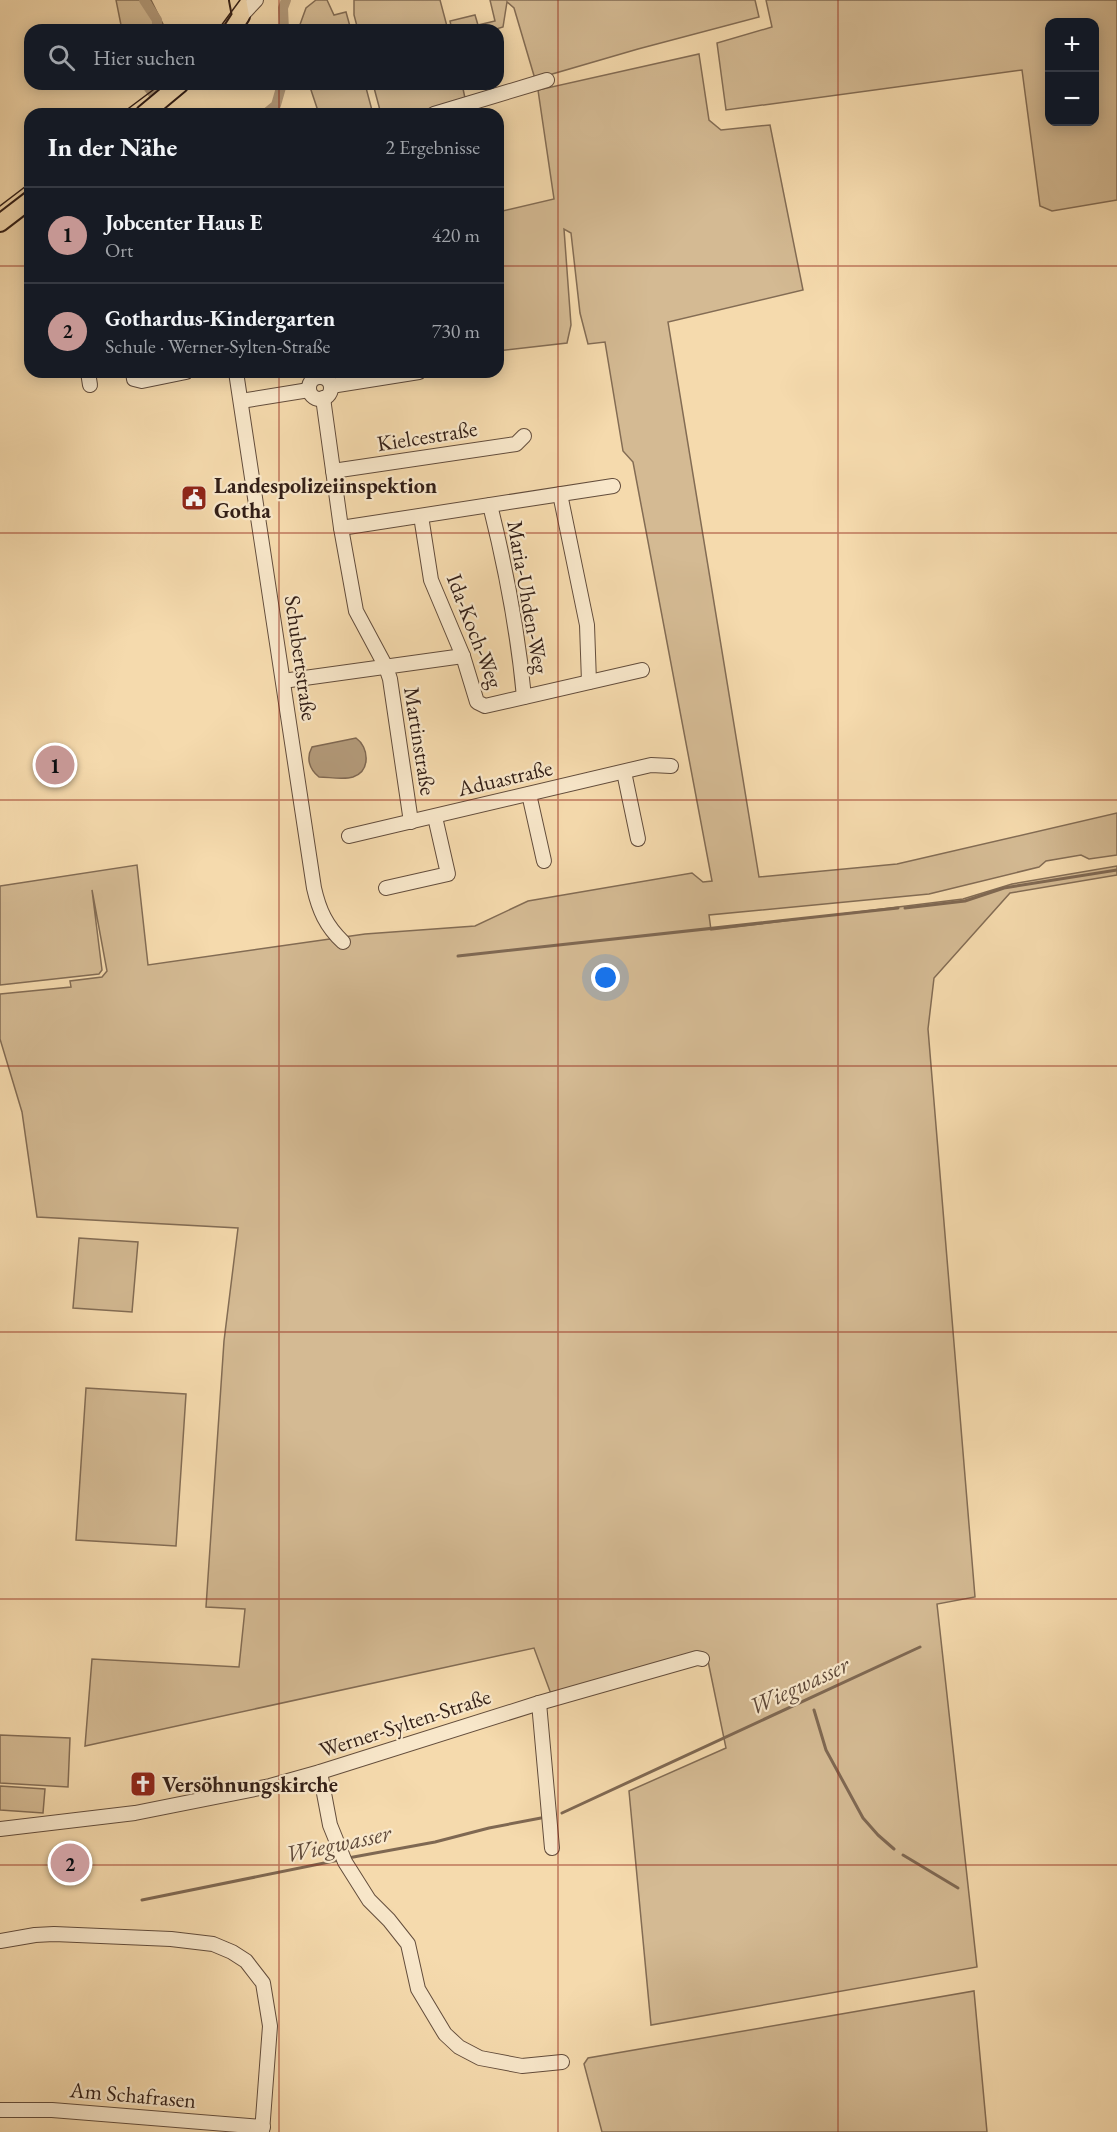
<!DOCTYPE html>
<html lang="de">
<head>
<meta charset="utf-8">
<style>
	body { margin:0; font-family:"EB Garamond",serif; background:#242831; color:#f1f3f6 }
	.controls { position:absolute; right:18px; top:18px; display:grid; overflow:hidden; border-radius:12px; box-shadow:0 3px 15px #0003 }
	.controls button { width:54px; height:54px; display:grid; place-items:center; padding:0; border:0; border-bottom:2px solid #363941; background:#171b24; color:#f1f3f6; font:30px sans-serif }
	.you { position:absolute; left:606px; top:978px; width:21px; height:21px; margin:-15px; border:4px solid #fff; border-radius:50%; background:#1a73e8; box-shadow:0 0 0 9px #1a73e833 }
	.badge { display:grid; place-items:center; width:39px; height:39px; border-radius:50%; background:#c59692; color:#111; font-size:20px; font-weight:700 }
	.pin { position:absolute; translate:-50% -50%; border:3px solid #fff; box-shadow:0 2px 6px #0006 }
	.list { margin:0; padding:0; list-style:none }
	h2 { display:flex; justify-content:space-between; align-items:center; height:78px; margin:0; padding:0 24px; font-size:26px }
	h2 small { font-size:20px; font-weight:400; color:#9ea1a6 }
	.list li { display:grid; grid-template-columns:39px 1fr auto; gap:18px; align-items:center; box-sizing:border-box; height:96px; padding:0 24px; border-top:2px solid #363941 }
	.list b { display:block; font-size:22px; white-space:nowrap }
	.list p { margin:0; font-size:20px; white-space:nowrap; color:#9ea1a6 }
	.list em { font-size:20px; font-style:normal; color:#9ea1a6 }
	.icon { flex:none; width:33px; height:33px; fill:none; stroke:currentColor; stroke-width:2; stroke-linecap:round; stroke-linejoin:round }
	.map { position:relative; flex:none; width:1117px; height:2132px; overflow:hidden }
	.search { position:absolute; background:#171b24; box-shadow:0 3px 15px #0003; left:24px; top:24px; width:480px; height:66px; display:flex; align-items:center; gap:15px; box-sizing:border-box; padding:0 21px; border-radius:18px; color:#9ea1a6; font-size:22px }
	.panel { position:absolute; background:#171b24; box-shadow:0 3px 15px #0003; left:24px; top:108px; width:480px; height:270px; border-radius:18px }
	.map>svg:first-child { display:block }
</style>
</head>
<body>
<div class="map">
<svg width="1117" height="2132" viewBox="0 0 1117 2132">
	<rect width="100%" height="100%" fill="#f5daad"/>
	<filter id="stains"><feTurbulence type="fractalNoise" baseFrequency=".00333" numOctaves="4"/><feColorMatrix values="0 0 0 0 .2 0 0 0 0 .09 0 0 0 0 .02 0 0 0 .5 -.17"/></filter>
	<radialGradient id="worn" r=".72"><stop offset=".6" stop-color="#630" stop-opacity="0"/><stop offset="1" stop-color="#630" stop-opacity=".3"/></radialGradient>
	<g fill="#d4ba93" stroke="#836c54" stroke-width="1.5" fill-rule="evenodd">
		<path d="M116,0H151L163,24L162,30H122Z"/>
		<path d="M316,0H327L334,15L346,12L351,30H298L306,8Z"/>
		<path d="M354,0H440L448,30H358L354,15Z"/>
		<path d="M490,0H755L759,17L638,49L535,79L514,8L507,2L503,27L493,30H452L450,21L475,15L478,25L495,21Z"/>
		<path d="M766,0H1117V200L1052,211L1040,206L1022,70L726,110L717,43L772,27ZM1050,22H1094V122H1050Z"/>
		<path d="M699,54L709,120L721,130L770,125L803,290L668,322L759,877L897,864L1117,813V855L1089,859L1081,855L1046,861L1039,867L929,894L709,915L711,930L963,899L1012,884L1117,866V875L1010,893L934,978L928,1029L975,1597L937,1604L977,1967L651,2025L629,1791L726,1748L708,1661L551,1694L534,1648L85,1746L92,1659L239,1667L245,1609L206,1607L224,1341L238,1228L37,1217L22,1112L0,1039V994L71,987L70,981L102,977L107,971L92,890L102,970L99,974L0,985V886L137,865L148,965L365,934L475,926L528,901L692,873L703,882L712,881L633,462L623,451L605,342L588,344L580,313L571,233L564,229L571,325L567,343L498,351V212L554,199L538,90Z"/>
		<path d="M309,84H365L373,114H319Z"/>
		<path d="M373,84H462L465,98L415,114H381Z"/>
		<path d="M79,1238L138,1242L132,1312L73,1308Z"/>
		<path d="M86,1388L186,1394L176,1546L76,1540Z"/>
		<path d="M0,1735L70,1738L68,1787L0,1783Z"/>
		<path d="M0,1786L45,1789L43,1813L0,1810Z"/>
		<path d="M974,1991L987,2132H602L584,2064L588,2058Z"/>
	</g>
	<path fill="#b39a7a" stroke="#7f6852" stroke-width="1.5" d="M356,738C369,747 371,771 353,777C343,780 329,777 319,777C309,769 306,758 312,747Z"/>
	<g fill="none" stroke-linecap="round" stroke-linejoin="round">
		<g stroke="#7f6852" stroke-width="3">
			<path d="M905,908L965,901L1004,888L1117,870"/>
			<path d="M458,956L898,908"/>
			<path d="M814,1710L826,1750L863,1818L878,1835L894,1849"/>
			<path d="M562,1813L920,1647"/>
			<path d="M903,1855L958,1888"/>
			<path d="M348,1858L435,1842L489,1828L541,1818"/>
			<path d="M142,1900L339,1860"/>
		</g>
		<g stroke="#b39a7a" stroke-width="10">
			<path d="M144,0L157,20V27L155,30"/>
			<path d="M284,30L283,8L286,0"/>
			<path d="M146,84L154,95"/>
			<path d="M170,113L171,114"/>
			<path d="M265,114L276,105L282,84"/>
		</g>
		<g stroke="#634d3c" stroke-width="16">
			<g id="minor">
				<path d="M241,16L256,0"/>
				<path d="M434,114L547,80"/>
				<path d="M88,372L90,385"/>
				<path d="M133,372L134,379L142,381L186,372"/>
				<path d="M236,372L314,888C319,910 326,926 343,942"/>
				<circle cx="320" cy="388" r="11"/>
				<path d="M331,386L419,372"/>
				<path d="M323,398L341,528L356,611L386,667L390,679L411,822"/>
				<path d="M241,401L309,390"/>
				<path d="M333,471L516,444L524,436"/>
				<path d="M560,494L587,625L589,682"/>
				<path d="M490,505C506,569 518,632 524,697"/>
				<path d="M421,516L431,580L463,656L477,702L485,706L642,670"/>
				<path d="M341,528L613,486"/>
				<path d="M283,681L463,656"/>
				<path d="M624,772L638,839"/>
				<path d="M529,794L544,861"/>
				<path d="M349,836L651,765L671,766"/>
				<path d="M386,888L448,874L435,817"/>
				<path d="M539,1703L552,1848"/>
				<path d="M320,1772L330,1825L345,1862L369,1900L389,1920L408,1944L418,1989L445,2034L459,2047L480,2058L522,2066L562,2062"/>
				<path d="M0,1829L135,1813L270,1786L320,1772L539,1703L697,1658L702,1659"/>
				<path d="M0,1941L35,1935L54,1934L171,1939L213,1944L232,1952L246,1961L263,1983L270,2026L262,2132"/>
				<path d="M0,2110H52L263,2127"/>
			</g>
		</g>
		<g stroke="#321e16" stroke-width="20">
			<g id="major">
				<path d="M232,30L241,16L238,0"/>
				<path d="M144,114L180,84"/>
				<path d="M0,223L30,200"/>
			</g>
		</g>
		<use href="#minor" stroke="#f8e7ca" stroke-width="14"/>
		<use href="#major" stroke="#f5daad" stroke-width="16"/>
		<g stroke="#321e16" stroke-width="1.5">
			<path d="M218,30L240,0"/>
			<path d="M121,114L161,84"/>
			<path d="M0,206L30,183"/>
		</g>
	</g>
	<path fill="none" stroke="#8f2418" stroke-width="1.5" stroke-opacity="0.55" d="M279,0V30M558,0V2132M838,0V2132M279,84V114M0,266H30M498,266H1117M279,372V2132M0,533H1117M0,800H1117M0,1066H1117M0,1332H1117M0,1599H1117M0,1865H1117"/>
	<defs>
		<g id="civic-square" transform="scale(1.35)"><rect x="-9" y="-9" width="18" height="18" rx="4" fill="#8f2418" stroke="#f8e7ca"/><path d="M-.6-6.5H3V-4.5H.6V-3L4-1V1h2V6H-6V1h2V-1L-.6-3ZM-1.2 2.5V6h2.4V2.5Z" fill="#fff"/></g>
		<g id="church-square" transform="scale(1.35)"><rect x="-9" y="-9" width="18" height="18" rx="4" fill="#8f2418" stroke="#f8e7ca"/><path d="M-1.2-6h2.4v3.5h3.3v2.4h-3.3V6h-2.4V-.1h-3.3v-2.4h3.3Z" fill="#fff"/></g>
	</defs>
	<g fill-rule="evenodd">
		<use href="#civic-square" x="194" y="498"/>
		<use href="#church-square" x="143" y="1784"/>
	</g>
	<g text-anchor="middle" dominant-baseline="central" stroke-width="4.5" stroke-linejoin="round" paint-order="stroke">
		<g font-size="22" fill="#321e16" stroke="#f8e7ca">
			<text transform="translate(427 436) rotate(-9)">Kielcestraße</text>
			<text transform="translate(528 597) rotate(80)">Maria-Uhden-Weg</text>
			<text transform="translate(475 631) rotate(69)">Ida-Koch-Weg</text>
			<text transform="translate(301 658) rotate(82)">Schubertstraße</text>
			<text transform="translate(420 741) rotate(81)">Martinstraße</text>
			<text transform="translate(505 778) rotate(-13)">Aduastraße</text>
			<text transform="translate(405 1723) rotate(-18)">Werner-Sylten-Straße</text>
			<text transform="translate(133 2095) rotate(5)">Am Schafrasen</text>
		</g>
		<g font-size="22" font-weight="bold" fill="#321e16" stroke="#f8e7ca" text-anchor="start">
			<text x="214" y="485">Landespolizeiinspektion<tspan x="214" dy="25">Gotha</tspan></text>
			<text x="162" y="1784">Versöhnungskirche</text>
		</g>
		<g font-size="24" font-style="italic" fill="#5f4939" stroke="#f8e7ca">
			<text transform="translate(799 1685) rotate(-25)">Wiegwasser</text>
			<text transform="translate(338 1843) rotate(-12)">Wiegwasser</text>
		</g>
	</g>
	<rect width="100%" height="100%" filter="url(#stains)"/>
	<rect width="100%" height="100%" fill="url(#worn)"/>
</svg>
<div class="controls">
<button>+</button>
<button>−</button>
</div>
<div class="you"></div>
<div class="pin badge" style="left:55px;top:765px">1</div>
<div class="pin badge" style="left:70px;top:1863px">2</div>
<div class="search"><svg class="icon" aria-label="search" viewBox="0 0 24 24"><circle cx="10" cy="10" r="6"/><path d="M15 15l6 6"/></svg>Hier suchen</div>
<section class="panel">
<h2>In der Nähe<small>2 Ergebnisse</small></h2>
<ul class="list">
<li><span class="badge">1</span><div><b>Jobcenter Haus E</b><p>Ort</p></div><em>420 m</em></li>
<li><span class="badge">2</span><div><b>Gothardus-Kindergarten</b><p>Schule · Werner-Sylten-Straße</p></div><em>730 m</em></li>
</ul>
</section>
</div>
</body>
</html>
